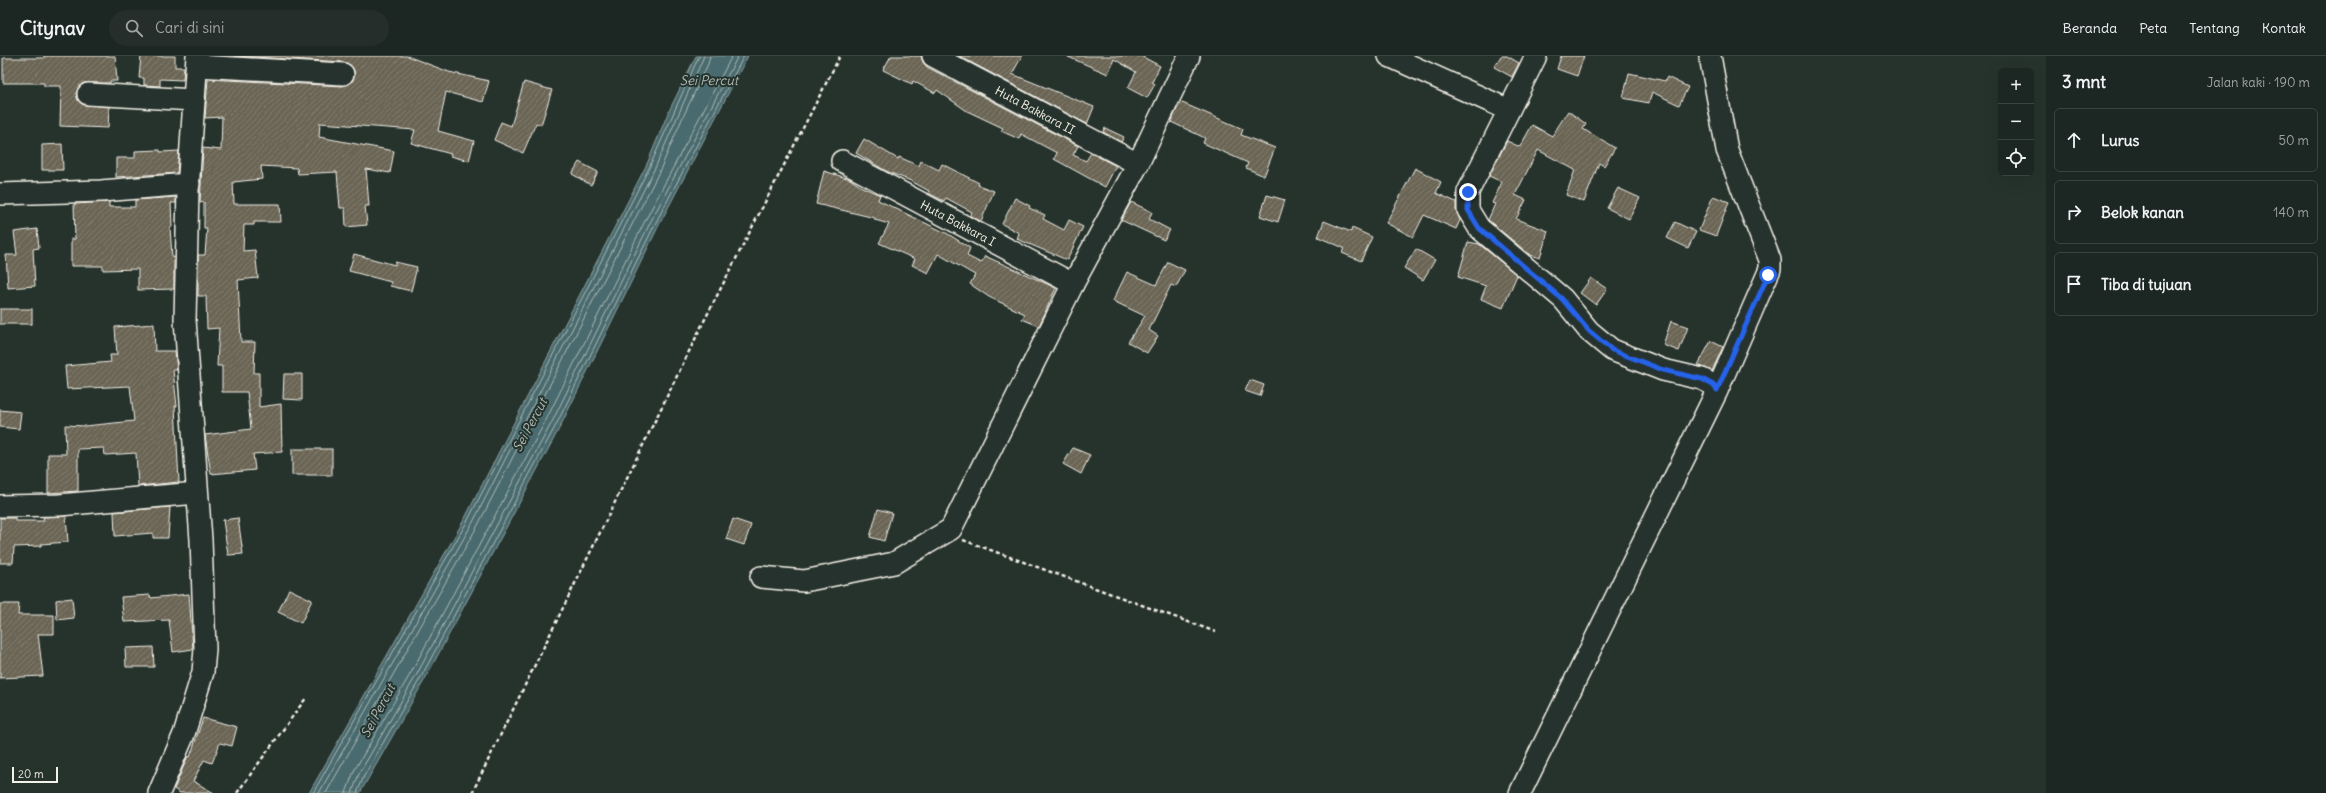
<!DOCTYPE html>
<html lang="id">
<head>
<meta charset="utf-8">
<style>
	body { margin:0; font-family:Delius,sans-serif; background:#252e2a; color:#f1f3f6 }
	.controls { position:absolute; right:12px; top:12px; display:grid; overflow:hidden; border-radius:6px; box-shadow:0 4px 16px #0002 }
	.controls button { width:36px; height:36px; display:grid; place-items:center; padding:0; border:0; border-bottom:1px solid #3a4340; background:#1c2622; color:#f1f3f6; font:20px sans-serif }
	.scale { position:absolute; left:12px; bottom:10px; width:46px; box-sizing:border-box; padding-left:4px; border:2px solid #f4f1e8; border-top:0; font-size:11px; line-height:14px; white-space:nowrap; color:#f4f1e8; -webkit-text-stroke:3px #26332d; paint-order:stroke }
	.stop { position:absolute; width:12px; height:12px; margin:-9px; border:3px solid #2563eb; border-radius:50%; background:#fff }
	.stop.end { background:#2563eb; border-color:#fff; box-shadow:0 1px 4px #0008 }
	.list { margin:0; padding:0; list-style:none }
	h2 { display:flex; justify-content:space-between; align-items:center; height:52px; margin:0; padding:0 16px; font-size:17px }
	h2 small { font-size:13px; font-weight:400; color:#a0a5a5 }
	.list li { display:grid; grid-template-columns:26px 1fr auto; gap:12px; align-items:center; box-sizing:border-box; height:64px; margin:0 8px 8px; padding:0 8px; border:1px solid #3a4340; border-radius:6px }
	.list b { display:block; font-size:15px; white-space:nowrap }
	.list em { font-size:13px; font-style:normal; color:#a0a5a5 }
	.icon { flex:none; width:22px; height:22px; fill:none; stroke:currentColor; stroke-width:2; stroke-linecap:round; stroke-linejoin:round }
	.map { position:relative; flex:none; width:2046px; height:737px; overflow:hidden }
	header { display:flex; align-items:center; gap:24px; box-sizing:border-box; height:56px; padding:0 20px; background:#1c2622; border-bottom:1px solid #3a4340 }
	header strong { font-size:19px }
	nav { display:flex; gap:22px; margin-inline-start:auto; font-size:14px }
	.search { width:280px; height:36px; background:#252e2a; display:flex; align-items:center; gap:10px; box-sizing:border-box; padding:0 14px; border-radius:22px; color:#a0a5a5; font-size:15px }
	main { display:flex }
	aside { flex:1; background:#1c2622 }
	.map>svg:first-child { display:block }
</style>
</head>
<body>
<header>
<strong>Citynav</strong>
<div class="search"><svg class="icon" aria-label="search" viewBox="0 0 24 24"><circle cx="10" cy="10" r="6"/><path d="M15 15l6 6"/></svg>Cari di sini</div>
<nav><a>Beranda</a><a>Peta</a><a>Tentang</a><a>Kontak</a></nav>
</header>
<main>
<div class="map">
<svg width="2046" height="737" viewBox="0 0 2046 737">
	<defs>
		<pattern id="building-hatch" width="6" height="6" patternUnits="userSpaceOnUse"><rect width="6" height="6" fill="#6b6554"/><path d="M-1 1l2-2M0 6l6-6M5 7l2-2" fill="none" stroke="#817c6d"/></pattern>
	</defs>
	<rect width="100%" height="100%" fill="#26332d"/>
	<filter id="ink" filterUnits="userSpaceOnUse"><feTurbulence type="fractalNoise" baseFrequency=".025" numOctaves="2"/><feDisplacementMap in="SourceGraphic" scale="8" xChannelSelector="R" yChannelSelector="G"/><feConvolveMatrix kernelMatrix="1 2 1 2 8 2 1 2 1" color-interpolation-filters="sRGB"/></filter>
	<g filter="url(#ink)">
		<path fill="#486a6e" stroke="#8da09f" d="M696,0H748L659,169L560,371L425,623L360,737H309L465,462L647,108L668,57Z"/>
		<g fill="none" stroke-linecap="round" stroke-linejoin="round">
			<g stroke="#afbbb7" stroke-width="1">
				<path d="M313,737L468,464L650,110L699,0"/>
				<path d="M319,737L473,466L655,112L704,0"/>
				<path d="M326,737L478,469L660,114L682,63L708,8L710,0"/>
				<path d="M346,737L354,715L412,615L546,364L646,163L732,0"/>
				<path d="M352,737L359,718L417,618L552,366L651,165L738,0"/>
				<path d="M357,737L364,720L421,621L556,369L655,168L744,0"/>
			</g>
		</g>
		<g fill="url(#building-hatch)" stroke="#f4f1e8">
			<path d="M44,0H115L117,25H110V27H83L76,37L78,44L82,48L109,51L108,72L60,70L61,30H44V27H3V2H44Z"/>
			<path d="M141,0H175V11H184L183,24L160,23V30L144,29V22H139Z"/>
			<path d="M234,0H407L449,16L489,25L483,46L446,36L438,75L474,85L469,105L450,100L451,98L411,87L415,74L320,67L319,81L394,95L390,117L366,113L369,150H365L367,169L346,171L345,152H340L337,116L298,118L297,112L261,110L262,123L233,126L234,148H280L281,166H254V169H244L243,195L255,194L258,222L238,224L241,286H255L254,317H259V351L281,348L282,396L253,398L255,414L211,418L205,379L251,373L247,336H222V310H217L219,272L207,273L206,240H198V199H205L207,172H204V146L200,147L203,92L221,94L222,61L205,62L208,23L342,30L349,28L355,19L353,12L344,6Z"/>
			<path d="M891,0H921L923,6L927,11L1078,90L1073,99L1086,105L1091,97L1116,110L1105,131L1054,103L1057,97L1021,78L1019,83L1001,75L1003,72L967,55L937,34L935,37L913,25L912,28L883,14Z"/>
			<path d="M959,0H1022L1012,18L1094,51L1087,68Z"/>
			<path d="M1066,0H1141L1160,10L1152,26L1155,28L1147,42L1128,32L1136,16L1114,3L1108,18Z"/>
			<path d="M1501,0H1507L1519,7L1512,21L1494,11Z"/>
			<path d="M1561,0H1584L1577,20L1557,13Z"/>
			<path d="M1629,17L1665,25L1667,21L1688,31L1679,49L1652,36L1649,47L1623,42Z"/>
			<path d="M524,26L552,34L541,69L536,67L523,97L494,84L501,66L511,70Z"/>
			<path d="M1180,46L1243,73L1241,79L1275,92L1264,120L1246,112L1248,107L1203,87L1205,82L1171,66Z"/>
			<path d="M1568,55L1586,68L1583,73L1615,92L1604,110L1599,107L1584,146L1566,139L1575,114L1538,94L1515,139L1526,144L1516,163L1548,175L1540,202L1530,199L1488,164L1495,148L1492,147L1502,126L1489,120L1507,85L1520,91L1532,69L1552,80Z"/>
			<path d="M1105,72L1124,81L1121,86L1103,76Z"/>
			<path d="M864,83L898,103L899,101L919,110L921,105L939,114L942,108L979,127L978,129L994,135L981,165L970,160L972,156L946,142L944,145L928,137L929,135L911,125L886,115L856,97Z"/>
			<path d="M62,88L63,114H42V89Z"/>
			<path d="M160,94V96L179,95L177,117L116,121V102H135V95Z"/>
			<path d="M579,106L598,116L591,129L572,118Z"/>
			<path d="M1415,112L1441,126L1436,137L1456,146V154L1460,164L1456,173L1424,159L1413,181L1386,167Z"/>
			<path d="M824,115L850,123L860,130L880,139L878,144L948,178L970,192L967,200L981,207L985,200L1056,232L1039,270L1022,263L1025,258L989,241L970,228L975,219L938,198L928,217L912,209L915,203L879,187L889,168L875,164V162L816,148Z"/>
			<path d="M1618,132L1640,142L1629,163L1607,152Z"/>
			<path d="M1267,139L1285,144L1278,166L1260,160Z"/>
			<path d="M1713,140L1729,146L1716,180L1699,174Z"/>
			<path d="M176,141V147H171L172,171H170L172,201H174V233L138,234V213L103,214V210H71V183H75L74,148L109,146V151H135V144Z"/>
			<path d="M1015,142L1030,150L1029,152L1045,159L1043,163L1064,174L1069,164L1083,171L1067,204L1017,183L1019,177L1002,168Z"/>
			<path d="M1131,146L1152,156L1149,163L1170,174L1164,184L1121,164Z"/>
			<path d="M1324,165L1351,176L1352,172L1372,181L1361,205L1342,197L1344,192L1318,181Z"/>
			<path d="M1675,166L1696,176L1688,192L1667,182Z"/>
			<path d="M37,173L39,192L33,193L35,230L8,232L6,199H17L14,176Z"/>
			<path d="M1468,186L1479,188L1517,219L1503,252L1481,243L1486,230L1458,221Z"/>
			<path d="M1416,193L1435,204L1423,224L1404,212Z"/>
			<path d="M354,198L395,209V206L417,211L411,235L390,230L391,226L349,215Z"/>
			<path d="M1168,206L1185,214L1176,231L1171,229L1149,274L1158,280L1147,297L1128,286L1145,260L1113,245L1127,216L1156,229Z"/>
			<path d="M1591,222L1607,233L1596,249L1580,237Z"/>
			<rect x="0" y="253" width="32" height="15"/>
			<path d="M1671,265L1688,271L1679,295L1663,289Z"/>
			<path d="M154,268L155,295H175L177,314H173L177,350H175L179,426L138,430L136,397L105,399L104,392L78,393V435L48,437V398H66L65,369L85,370L134,365L130,330L67,333L65,310L111,306L110,299H117L115,271Z"/>
			<path d="M1711,285L1723,291L1712,315L1698,309Z"/>
			<path d="M284,318H302V344L283,343Z"/>
			<path d="M1250,324L1264,329L1260,340L1245,335Z"/>
			<path d="M0,354L21,356L19,373L0,371Z"/>
			<path d="M1073,392L1090,399L1081,418L1063,408Z"/>
			<rect x="292" y="393" width="40" height="26"/>
			<path d="M170,451L168,482H153V477L115,480L114,456Z"/>
			<path d="M878,453L892,457L884,485L870,481Z"/>
			<path d="M66,460L68,486L41,488V490L14,491L13,507H0V462H15V465H44L43,461Z"/>
			<path d="M238,462L243,498L228,499L223,464Z"/>
			<path d="M733,463L751,469L744,489L726,483Z"/>
			<path d="M289,533L312,544L301,567L278,556Z"/>
			<path d="M189,538L193,593L173,596L169,564L124,566L121,541L150,539L151,542Z"/>
			<path d="M72,542L74,562L57,564L56,544Z"/>
			<path d="M0,548H19L18,559H54V578H38L43,620L0,622Z"/>
			<path d="M153,591L154,611H126L125,592Z"/>
			<path d="M203,662L237,671L232,690L220,687L212,707L204,704L193,725L214,737H180L174,733L188,700L190,701Z"/>
		</g>
		<g fill="none" stroke-linecap="round" stroke-linejoin="round">
			<g stroke="#f4f1e8" stroke-width="24">
				<g id="minor">
					<path d="M933,0L1138,108"/>
					<path d="M1389,0L1509,54"/>
					<path d="M1536,0L1468,136V154L1479,172L1563,243L1589,275L1612,294L1663,314L1702,323L1713,329L1717,334"/>
					<path d="M197,10L343,18"/>
					<path d="M88,38L194,44"/>
					<path d="M842,105L1073,228"/>
					<path d="M0,138L101,135L189,128"/>
					<path d="M0,450L59,449L197,437"/>
					<path d="M761,521L804,525L894,507L951,473L1073,228L1138,108L1189,0"/>
					<path d="M159,737L184,678L203,616L205,593L201,484L185,264L188,134L197,0"/>
					<path d="M1520,737L1716,337L1770,213V204L1727,94L1710,0"/>
				</g>
			</g>
			<g stroke="#f4f1e8" stroke-width="2.5" stroke-dasharray="4 3" stroke-linecap="butt">
				<path d="M963,484L1216,576"/>
				<path d="M237,737L306,642"/>
				<path d="M472,737L703,267L840,0"/>
			</g>
			<use href="#minor" stroke="#26332d" stroke-width="21"/>
		</g>
	</g>
	<g fill="none" stroke-linecap="round" stroke-linejoin="round" filter="url(#ink)">
		<path stroke="#2563eb" stroke-width="5" d="M1468,136V154L1479,172L1562,243L1589,275L1612,294L1663,314L1702,323L1713,329L1717,334L1768,219"/>
	</g>
	<g text-anchor="middle" dominant-baseline="central" stroke-width="4" stroke-linejoin="round" paint-order="stroke">
		<g font-size="12" fill="#f4f1e8" stroke="#26332d">
			<text transform="translate(1035 54) rotate(28)">Huta Bakkara II</text>
			<text transform="translate(958 167) rotate(28)">Huta Bakkara I</text>
		</g>
		<g font-size="13" font-style="italic" fill="#afbbb7" stroke="#26332d">
			<text x="709" y="24">Sei Percut</text>
			<text transform="translate(530 369) rotate(-62)">Sei Percut</text>
			<text transform="translate(378 655) rotate(-62)">Sei Percut</text>
		</g>
	</g>
</svg>
<div class="controls">
<button>+</button>
<button>−</button>
<button><svg class="icon" aria-label="locate" viewBox="0 0 24 24"><circle cx="12" cy="12" r="6"/><path d="M12 2v4M12 18v4M2 12h4M18 12h4"/></svg></button>
</div>
<div class="scale">20 m</div>
<div class="stop" style="left:1768px;top:219px"></div>
<div class="stop end" style="left:1468px;top:136px"></div>
</div>
<aside>
<h2>3 mnt<small>Jalan kaki · 190 m</small></h2>
<ul class="list">
<li><svg class="icon" aria-label="ahead" viewBox="0 0 24 24"><path d="M12 20V5M6 11l6-6 6 6"/></svg><div><b>Lurus</b></div><em>50 m</em></li>
<li><svg class="icon" aria-label="right" viewBox="0 0 24 24"><path d="M7 20v-9h11M14 6l5 5-5 5"/></svg><div><b>Belok kanan</b></div><em>140 m</em></li>
<li><svg class="icon" aria-label="arrive" viewBox="0 0 24 24"><path d="M6 21V4h12l-3 4 3 4H6"/></svg><div><b>Tiba di tujuan</b></div></li>
</ul>
</aside>
</main>
</body>
</html>
